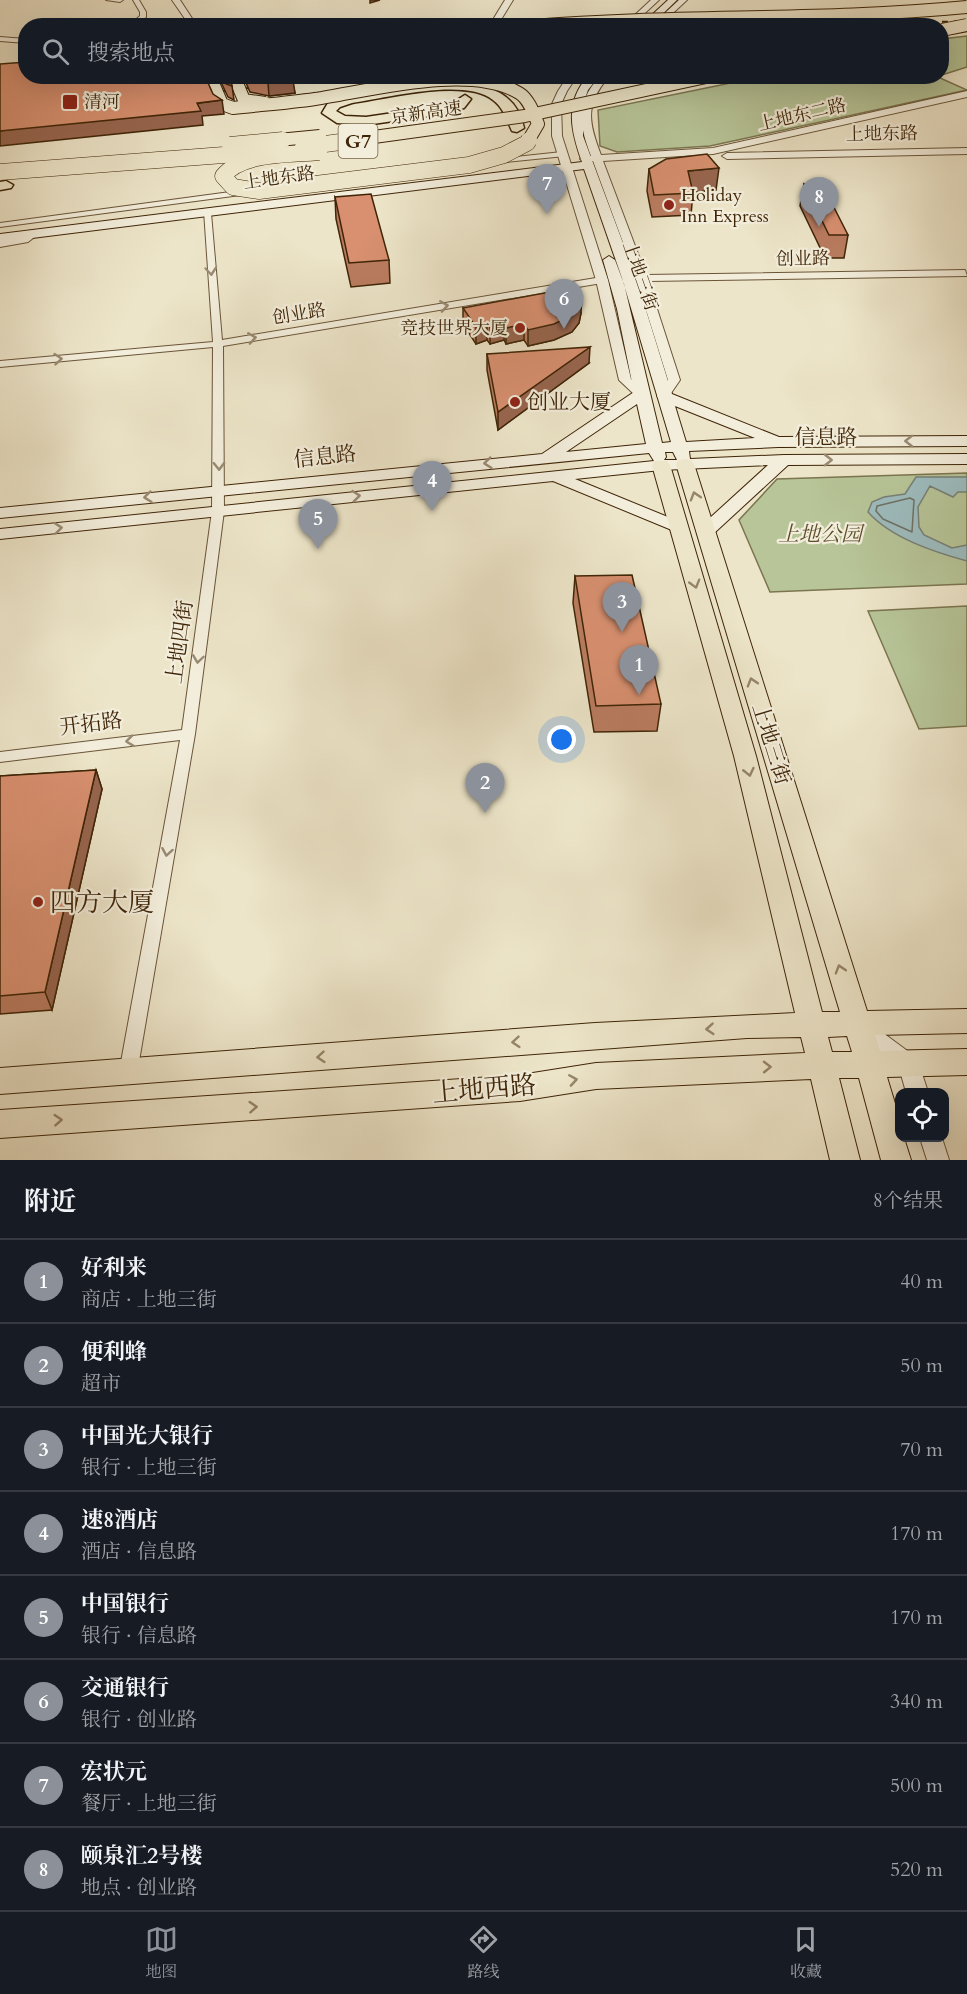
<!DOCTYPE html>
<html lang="zh">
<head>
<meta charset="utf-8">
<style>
	body { margin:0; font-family:Cardo,"Noto Serif SC",serif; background:#20242c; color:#f1f3f6 }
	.controls { position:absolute; right:18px; bottom:18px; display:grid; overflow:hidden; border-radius:12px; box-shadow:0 6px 24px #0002 }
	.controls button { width:54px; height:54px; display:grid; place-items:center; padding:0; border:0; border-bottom:2px solid #363941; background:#171b24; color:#f1f3f6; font:30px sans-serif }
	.you { position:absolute; left:562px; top:740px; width:21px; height:21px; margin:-15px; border:4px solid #fff; border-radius:50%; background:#1a73e8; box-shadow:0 0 0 9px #1a73e833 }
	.badge { display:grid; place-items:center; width:39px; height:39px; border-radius:50%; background:#8c9099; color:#fff; font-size:20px; font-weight:700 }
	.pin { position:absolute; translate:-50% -50px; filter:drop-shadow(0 2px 3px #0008) }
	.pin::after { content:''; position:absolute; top:32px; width:21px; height:18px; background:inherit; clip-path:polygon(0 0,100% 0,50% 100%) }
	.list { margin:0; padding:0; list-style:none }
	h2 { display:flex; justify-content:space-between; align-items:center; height:78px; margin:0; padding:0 24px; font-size:26px }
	h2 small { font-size:20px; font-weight:400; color:#9ea1a6 }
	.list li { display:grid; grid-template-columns:39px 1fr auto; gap:18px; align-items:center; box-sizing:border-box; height:84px; padding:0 24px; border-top:2px solid #363941 }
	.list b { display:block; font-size:22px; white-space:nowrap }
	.list p { margin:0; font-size:20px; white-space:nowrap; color:#9ea1a6 }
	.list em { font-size:20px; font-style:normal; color:#9ea1a6 }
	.icon { flex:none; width:33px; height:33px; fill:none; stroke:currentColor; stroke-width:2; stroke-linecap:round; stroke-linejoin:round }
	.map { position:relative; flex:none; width:967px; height:1160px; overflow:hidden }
	.search { position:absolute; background:#171b24; box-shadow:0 6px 24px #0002; left:18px; right:18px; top:18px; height:66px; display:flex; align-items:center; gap:15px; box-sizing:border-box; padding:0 21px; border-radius:24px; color:#9ea1a6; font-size:22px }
	.sheet { height:750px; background:#171b24 }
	nav { display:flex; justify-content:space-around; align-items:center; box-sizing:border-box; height:84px; border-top:2px solid #363941; background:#171b24; font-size:16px; color:#9ea1a6 }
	nav a { display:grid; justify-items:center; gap:3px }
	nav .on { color:#8c9099 }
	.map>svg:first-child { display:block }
</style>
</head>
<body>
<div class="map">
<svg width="967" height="1160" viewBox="0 0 967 1160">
	<rect width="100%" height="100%" fill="#ede5c9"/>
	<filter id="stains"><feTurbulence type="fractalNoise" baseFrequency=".00333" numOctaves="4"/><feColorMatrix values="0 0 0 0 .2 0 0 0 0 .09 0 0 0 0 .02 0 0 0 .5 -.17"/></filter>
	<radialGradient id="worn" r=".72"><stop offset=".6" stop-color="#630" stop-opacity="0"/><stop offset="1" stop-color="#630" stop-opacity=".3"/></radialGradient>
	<g fill="#b7c598" stroke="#7b7550" stroke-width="1.5">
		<path d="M967,36V67L942,75V39Z"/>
		<path d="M760,77H938L967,90L710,146L617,152L600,146L598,110Z"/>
		<path d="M967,473V584L770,592L739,520L777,479Z"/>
		<path d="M967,606V726L919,729L868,611Z"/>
	</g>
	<path fill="#9dbdc0" stroke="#778076" stroke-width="1.5" d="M916,477H967V492H958L953,497L930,486L918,507L919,527L924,535L952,548L967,545V561C934,552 891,538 868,512L872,502L884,497L905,494Z"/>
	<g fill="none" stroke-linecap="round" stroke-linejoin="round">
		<path stroke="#6e7164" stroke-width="1.5" d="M910,498L914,500L912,532L883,519L876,511L877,506Z"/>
		<g stroke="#6a5538" stroke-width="2">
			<g id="minor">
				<path d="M106,0H123L120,2Z"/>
				<path d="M133,0H139L146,12V17L136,26H128L140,16V12Z"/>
				<path d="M0,37L26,39V43L0,41Z"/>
				<path d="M562,152L566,154L565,156L497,163L493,161L497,159Z"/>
				<path d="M245,190L249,192L248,194L0,227V223Z"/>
				<path d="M204,211L211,213L222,340L602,277L606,280L602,283L223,346L224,511L195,734L137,1073L134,1079L128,1081L122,1079L119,1073L180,740L0,762V752L182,730L212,511L213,347L0,367V361L213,342Z"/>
				<path d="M30,233L37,235L28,242L0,247V241L23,238Z"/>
			</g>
		</g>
		<g stroke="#6a5538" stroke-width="2">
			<g id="tertiary">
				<path d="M172,0H180L197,26H190Z"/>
				<path d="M505,0H513L502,18L507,26H500L494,18Z"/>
				<path d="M651,0H659L631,26H623Z"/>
				<path d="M679,0H687L659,26H651Z"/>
				<path d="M568,76H577L567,91L561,104L562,136L608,280L631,379L647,394L641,398L637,397L619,380L596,280L552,136V104L558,91Z"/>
				<path d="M600,76H609C585,105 588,121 601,155L713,148L967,91V97L713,154L603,161L646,275L965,270L967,276L648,281L680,380L667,399H659L657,396L668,380L637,281L629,278L635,275L593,161L585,162L580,159L591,156C579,124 575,104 600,76Z"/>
				<path d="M967,148V154L727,159L722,156L727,153Z"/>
				<path d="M860,1018L867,1021L917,1058L928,1092H906L900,1071L853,1035L850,1028L853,1021Z"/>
				<path d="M920,1138H942L949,1160H927Z"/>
			</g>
		</g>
		<g stroke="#3f2507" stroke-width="2">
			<g id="secondary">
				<path d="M668,0H677L650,26H640Z"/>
				<path d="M588,76H599L588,90L583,104V136L636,278L672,394L779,437L967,436V446L778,447L689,451L690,459L784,455L967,454V464L788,465L712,535H700L697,531L700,527L768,465L661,470L575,479L685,524L688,528L685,532L679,533L553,481L0,539V529L654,461L649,453L0,518V508L542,454L634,392L617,309L603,260L609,256L615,260L624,284L662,443L671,442L622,278L584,169L0,242V234L582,162C571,131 564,103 588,76ZM637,404L646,444L566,452ZM675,406L755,438L686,442ZM665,452H673L677,460H664L666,457Z"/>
			</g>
		</g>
		<g stroke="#3f2507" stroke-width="2">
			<path id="primary" d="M685,459L691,460L694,464L867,1011L967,1009V1033L875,1035L880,1051L967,1049V1075L887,1077L900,1120V1138H904L911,1160H881L859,1078H839L860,1160H830L811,1079L596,1089L520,1101L0,1138V1110L520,1075L596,1063L805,1053L801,1037L747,1038L0,1094V1068L595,1023L795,1013L734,756L652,465L655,461H667L670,465L756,756L822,1012H840L676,464L679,460ZM847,1036L852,1052H832L828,1037Z"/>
		</g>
		<g stroke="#3f2507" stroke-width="3">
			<g id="motorway">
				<path d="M435,83C471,81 515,84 524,128L517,132L512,131C507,120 503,107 493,100C465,77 386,98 352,103L340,107L336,111L345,116L366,117L441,106L454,102L465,95L471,99L464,108L442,114L366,125L337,123L322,113L328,103L337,99Z"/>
				<path d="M6,181L13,185L11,188L0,190V182Z"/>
			</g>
		</g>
		<use href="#minor" fill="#f3eedc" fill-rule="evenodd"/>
		<use href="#tertiary" fill="#f3eedc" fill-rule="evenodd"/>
		<use href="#secondary" fill="#f3eedc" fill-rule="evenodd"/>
		<use href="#primary" fill="#ede5c9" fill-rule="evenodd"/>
		<use href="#motorway" fill="#ede5c9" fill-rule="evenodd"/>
		<g stroke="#3f2507" stroke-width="2" stroke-dasharray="6 6" stroke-linecap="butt">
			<path d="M822,26L967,21"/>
			<path d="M197,94L352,76"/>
			<path d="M206,108L443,76"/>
		</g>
		<g stroke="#3f2507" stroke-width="14" stroke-linecap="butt">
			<g id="motorway-bridge-far1">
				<path d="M532,26C677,14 822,21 967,7"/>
				<path d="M942,30L967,25"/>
				<path d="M210,76L222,104L233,108C260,105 288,103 315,99C369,91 470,63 519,93C529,99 534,114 538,124L528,141"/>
				<path d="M234,76L244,100L265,103"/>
				<path d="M268,141L320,136"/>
				<path d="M345,141L525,116L711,76"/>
			</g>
		</g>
		<g stroke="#3f2507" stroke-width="17" stroke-linecap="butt">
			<g id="motorway-bridge">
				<path d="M230,145L283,140"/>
				<path d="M303,147L355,140"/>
				<path d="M319,152C290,155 243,152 223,176L233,187L259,191L469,165L504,155L527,143L529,140"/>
				<path d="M0,172L250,153"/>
			</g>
		</g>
		<use href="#motorway-bridge-far1" stroke="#ede5c9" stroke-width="12"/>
		<use href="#motorway-bridge" stroke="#ede5c9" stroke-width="16"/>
	</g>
	<g fill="#ba7c60" stroke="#3f2507" stroke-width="1.5">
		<path d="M218,76H229L232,86L234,100L228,97Z"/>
		<path d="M243,76H291L295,93L269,96L250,92Z"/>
		<path d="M649,169L716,190L693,192L691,215L652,217L647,191Z"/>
		<path d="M804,184L848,235L844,258H825L800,206Z"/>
		<path d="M335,197L389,260L390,283L351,287L336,219Z"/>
		<path d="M463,308L581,313L579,323L572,332L554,340L528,346L524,340L506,344L504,340L490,344L487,340L476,344L463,324Z"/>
		<path d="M487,354L589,363L498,430L487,370Z"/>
		<path d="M575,576L661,704L657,731L594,732L573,603Z"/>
		<path d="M96,770L102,789L52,1010L0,1014V776Z"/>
	</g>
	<g fill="#97654e" stroke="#3f2507" stroke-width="1.5">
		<path d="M370,0H380L370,3Z"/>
		<path d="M293,80L295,93L269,96L268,83Z"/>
		<path d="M222,100L224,114L202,116L203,125L0,146V131Z"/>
		<path d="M719,168L716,190L686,193L688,171Z"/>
		<path d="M582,297L581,313L579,323L572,332L554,340L528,346V330Z"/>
		<path d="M487,324V340L476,344V327Z"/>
		<path d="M504,324V340L490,344V327Z"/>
		<path d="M524,324V340L506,344V328Z"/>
		<path d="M590,347L589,363L498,430V412Z"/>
		<path d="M96,770L102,789L52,1010L45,992Z"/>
	</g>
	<g fill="#d89070" stroke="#3f2507" stroke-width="1.5">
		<path d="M26,62V76H205L213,94L222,100L197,103L201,111L0,131V64Z"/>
		<path d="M223,76H229L232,86L226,84Z"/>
		<path d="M247,76H291L293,80L268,83L248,79Z"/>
		<path d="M707,154L719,168L688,171L693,193L654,195L649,169L666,159Z"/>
		<path d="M804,184H822L848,235H829Z"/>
		<path d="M371,194L389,260L349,263L335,197Z"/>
		<path d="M577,287L582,297L579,307L573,315L554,324L528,330L524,324L506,328L504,324L490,327L487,324L476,327L463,308Z"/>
		<path d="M590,347L498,412L487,354Z"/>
		<path d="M632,575L661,704L596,706L575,576Z"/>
		<path d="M96,770L45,992L0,996V776Z"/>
	</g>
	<defs><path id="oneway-chevron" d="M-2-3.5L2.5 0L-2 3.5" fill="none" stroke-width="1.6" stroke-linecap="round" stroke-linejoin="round" transform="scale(1.5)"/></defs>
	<g stroke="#998a72">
		<use href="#oneway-chevron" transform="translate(211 271) rotate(85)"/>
		<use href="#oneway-chevron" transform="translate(444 306) rotate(-9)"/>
		<use href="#oneway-chevron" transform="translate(252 338) rotate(-9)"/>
		<use href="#oneway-chevron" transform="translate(58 359) rotate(-5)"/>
		<use href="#oneway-chevron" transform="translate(909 441) rotate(180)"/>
		<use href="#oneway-chevron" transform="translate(828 460)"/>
		<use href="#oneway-chevron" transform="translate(488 463) rotate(174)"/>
		<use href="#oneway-chevron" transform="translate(219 466) rotate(89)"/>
		<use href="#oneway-chevron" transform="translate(356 496) rotate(-6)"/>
		<use href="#oneway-chevron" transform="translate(148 497) rotate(174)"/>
		<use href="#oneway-chevron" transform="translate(58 528) rotate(-6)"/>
		<use href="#oneway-chevron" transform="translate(198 659) rotate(98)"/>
		<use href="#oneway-chevron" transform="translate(130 741) rotate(173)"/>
		<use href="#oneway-chevron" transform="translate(167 852) rotate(100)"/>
	</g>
	<g stroke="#968568">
		<use href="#oneway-chevron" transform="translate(695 496) rotate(-107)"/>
		<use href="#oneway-chevron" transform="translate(695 584) rotate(74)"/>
		<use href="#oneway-chevron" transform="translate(752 682) rotate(-107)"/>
		<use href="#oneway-chevron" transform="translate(749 772) rotate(77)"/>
		<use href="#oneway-chevron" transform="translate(840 969) rotate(-107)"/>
		<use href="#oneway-chevron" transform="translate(710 1029) rotate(176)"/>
		<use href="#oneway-chevron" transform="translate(516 1042) rotate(175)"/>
		<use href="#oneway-chevron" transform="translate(321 1057) rotate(175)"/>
		<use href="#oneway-chevron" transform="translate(767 1067) rotate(-1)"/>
		<use href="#oneway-chevron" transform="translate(573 1080) rotate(-9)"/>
		<use href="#oneway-chevron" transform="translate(253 1107) rotate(-4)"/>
		<use href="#oneway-chevron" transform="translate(58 1120) rotate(-4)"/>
	</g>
	<g fill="#8f2418" stroke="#f3eedc" stroke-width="2">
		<rect x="62" y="94" width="16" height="16" rx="3"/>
		<circle cx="669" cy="205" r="6"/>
		<circle cx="520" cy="328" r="6"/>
		<circle cx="515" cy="402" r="6"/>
		<circle cx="38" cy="902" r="6"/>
	</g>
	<g text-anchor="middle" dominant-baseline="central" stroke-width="4.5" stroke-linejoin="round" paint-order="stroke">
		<g font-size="18" fill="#3f2507" stroke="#f3eedc" text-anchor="start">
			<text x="84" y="102">清河</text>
			<text x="681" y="195">Holiday<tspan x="681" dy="21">Inn Express</tspan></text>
			<text x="508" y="328" text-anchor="end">竞技世界大厦</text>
		</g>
		<g font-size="18" fill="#3f2507" stroke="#f3eedc">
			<text transform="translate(426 113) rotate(-8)">京新高速</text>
			<text transform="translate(802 115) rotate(-13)">上地东二路</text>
			<text transform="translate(882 134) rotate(-1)">上地东路</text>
			<text transform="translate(279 178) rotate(-8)">上地东路</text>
			<text transform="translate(803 259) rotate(-1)">创业路</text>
			<text transform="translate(640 276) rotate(71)">上地三街</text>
			<text transform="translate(299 314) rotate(-9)">创业路</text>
		</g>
		<rect fill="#f3eedc" stroke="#756147" stroke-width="1.5" x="338.5" y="124" width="39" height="34" rx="4.5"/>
		<g font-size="20" font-weight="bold" fill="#3f2507">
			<text x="358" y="141">G7</text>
		</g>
		<g font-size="21" fill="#3f2507" stroke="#f3eedc" text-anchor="start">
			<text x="527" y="402">创业大厦</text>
		</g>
		<g font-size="21" fill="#3f2507" stroke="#f3eedc">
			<text x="826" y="437">信息路</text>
			<text transform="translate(325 457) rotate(-6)">信息路</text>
			<text transform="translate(180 642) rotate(-82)">上地四街</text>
			<text transform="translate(91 724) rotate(-7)">开拓路</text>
			<text transform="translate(771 744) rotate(73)">上地三街</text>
		</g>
		<g font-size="21" font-style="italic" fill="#5d4d2b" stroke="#f3eedc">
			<text x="820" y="534">上地公园</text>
		</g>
		<g font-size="26" fill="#3f2507" stroke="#f3eedc" text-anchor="start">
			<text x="50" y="902">四方大厦</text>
		</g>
		<g font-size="26" fill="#3f2507" stroke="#f3eedc">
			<text transform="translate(484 1089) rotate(-5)">上地西路</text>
		</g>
	</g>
	<rect width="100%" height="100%" filter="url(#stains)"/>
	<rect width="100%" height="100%" fill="url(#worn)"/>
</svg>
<div class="controls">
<button><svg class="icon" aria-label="locate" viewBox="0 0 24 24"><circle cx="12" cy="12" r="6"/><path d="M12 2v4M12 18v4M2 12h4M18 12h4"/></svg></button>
</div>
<div class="you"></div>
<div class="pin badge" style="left:639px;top:695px">1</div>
<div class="pin badge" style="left:485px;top:813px">2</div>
<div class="pin badge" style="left:622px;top:632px">3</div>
<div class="pin badge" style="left:432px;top:511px">4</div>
<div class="pin badge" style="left:318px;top:549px">5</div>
<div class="pin badge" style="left:564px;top:329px">6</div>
<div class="pin badge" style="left:547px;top:214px">7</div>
<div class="pin badge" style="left:819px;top:227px">8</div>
<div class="search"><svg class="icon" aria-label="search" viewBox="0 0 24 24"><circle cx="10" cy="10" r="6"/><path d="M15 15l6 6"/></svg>搜索地点</div>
</div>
<section class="sheet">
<h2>附近<small>8个结果</small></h2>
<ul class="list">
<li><span class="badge">1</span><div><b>好利来</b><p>商店 · 上地三街</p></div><em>40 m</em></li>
<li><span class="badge">2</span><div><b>便利蜂</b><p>超市</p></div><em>50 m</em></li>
<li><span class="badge">3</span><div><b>中国光大银行</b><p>银行 · 上地三街</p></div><em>70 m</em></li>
<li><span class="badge">4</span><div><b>速8酒店</b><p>酒店 · 信息路</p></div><em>170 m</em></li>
<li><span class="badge">5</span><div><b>中国银行</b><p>银行 · 信息路</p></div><em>170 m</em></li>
<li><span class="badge">6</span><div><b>交通银行</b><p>银行 · 创业路</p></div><em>340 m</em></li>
<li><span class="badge">7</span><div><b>宏状元</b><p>餐厅 · 上地三街</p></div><em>500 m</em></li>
<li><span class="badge">8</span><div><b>颐泉汇2号楼</b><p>地点 · 创业路</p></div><em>520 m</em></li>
</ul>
</section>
<nav>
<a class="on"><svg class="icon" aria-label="map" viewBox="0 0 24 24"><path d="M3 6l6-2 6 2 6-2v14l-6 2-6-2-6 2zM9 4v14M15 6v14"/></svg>地图</a>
<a><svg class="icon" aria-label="directions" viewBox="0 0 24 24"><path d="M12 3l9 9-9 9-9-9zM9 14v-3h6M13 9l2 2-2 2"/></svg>路线</a>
<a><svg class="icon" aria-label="saved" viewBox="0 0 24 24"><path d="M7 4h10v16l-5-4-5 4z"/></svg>收藏</a>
</nav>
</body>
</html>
